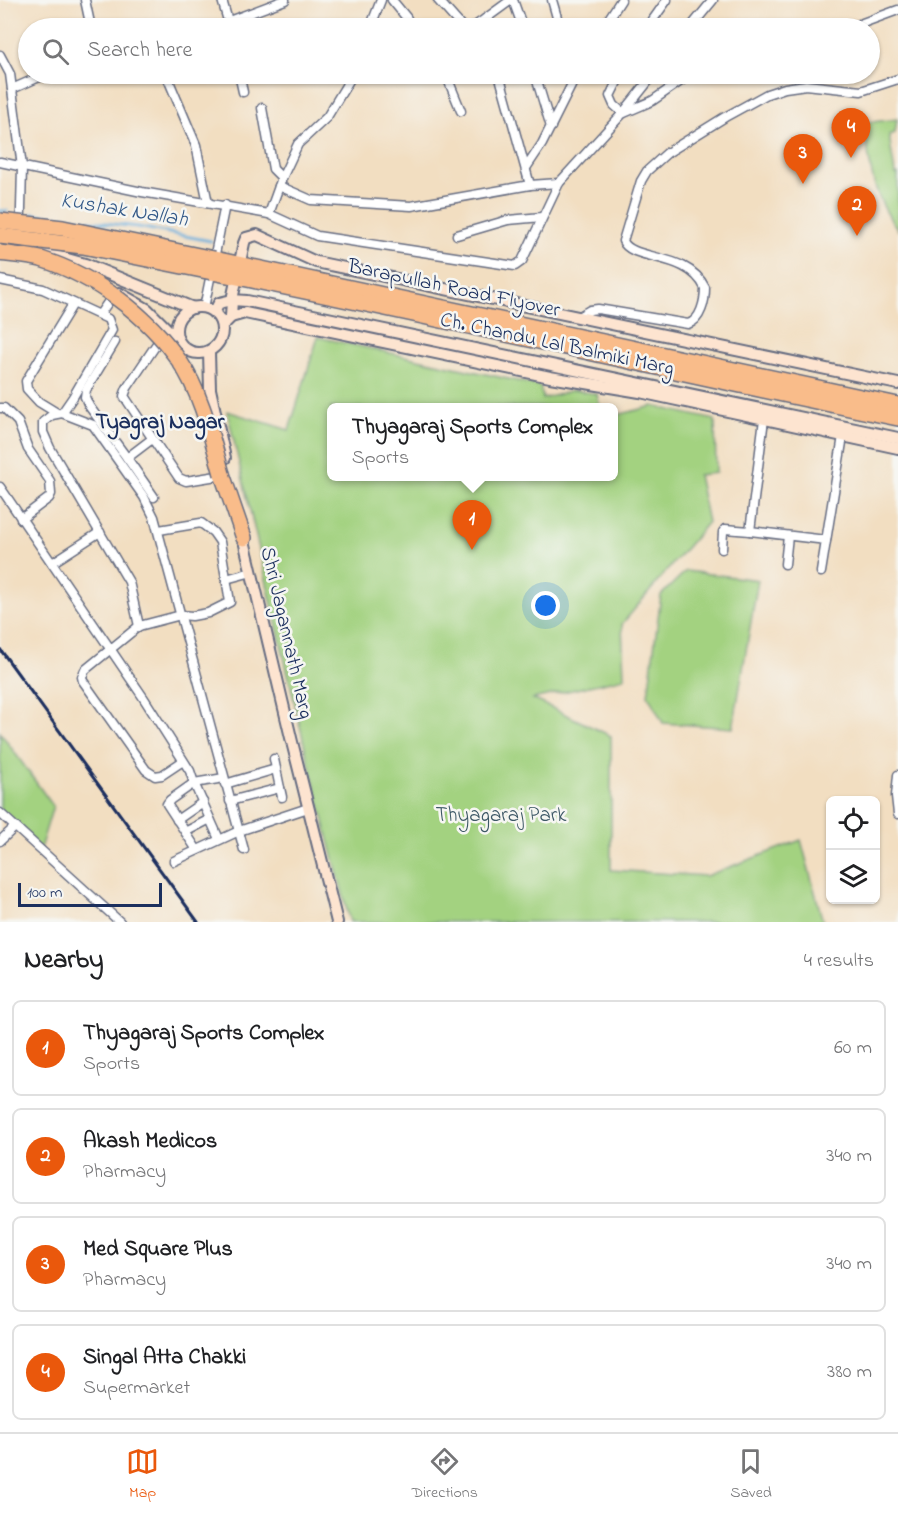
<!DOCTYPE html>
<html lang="en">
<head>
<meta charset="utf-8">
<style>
	body { margin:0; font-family:"Indie Flower",sans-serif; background:#f2f2f2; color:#202124 }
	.controls { position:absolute; right:18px; bottom:18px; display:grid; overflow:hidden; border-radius:9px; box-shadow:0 2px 4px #0004 }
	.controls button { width:54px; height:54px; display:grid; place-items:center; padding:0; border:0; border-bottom:2px solid #e0e0e0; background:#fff; color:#202124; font:30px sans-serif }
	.scale { position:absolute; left:18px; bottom:15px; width:144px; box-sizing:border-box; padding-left:6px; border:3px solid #1b2f5e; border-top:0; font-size:16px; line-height:21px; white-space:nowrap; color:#1b2f5e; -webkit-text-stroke:4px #f6f6f2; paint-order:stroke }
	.you { position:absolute; left:546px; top:606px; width:21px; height:21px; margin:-15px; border:4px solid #fff; border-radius:50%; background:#1a73e8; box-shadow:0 0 0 9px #1a73e833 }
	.badge { display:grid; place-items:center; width:39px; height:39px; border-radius:50%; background:#ea580c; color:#fff; font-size:20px; font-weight:700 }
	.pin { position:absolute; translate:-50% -50px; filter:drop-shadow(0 2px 3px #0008) }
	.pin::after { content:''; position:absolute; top:32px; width:21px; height:18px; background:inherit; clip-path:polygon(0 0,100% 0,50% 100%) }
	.popup { position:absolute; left:327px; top:403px; width:291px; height:78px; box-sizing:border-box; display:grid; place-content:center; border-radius:9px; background:#fff; filter:drop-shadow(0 2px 4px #0005); font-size:20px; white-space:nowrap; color:#757577 }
	.popup b { font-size:22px; color:#202124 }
	.popup::after { content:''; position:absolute; left:50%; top:100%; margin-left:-12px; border:12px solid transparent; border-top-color:#fff }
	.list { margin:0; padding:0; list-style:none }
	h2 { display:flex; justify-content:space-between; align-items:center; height:78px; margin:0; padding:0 24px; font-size:26px }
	h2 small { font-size:20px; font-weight:400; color:#757577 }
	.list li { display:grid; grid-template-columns:39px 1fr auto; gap:18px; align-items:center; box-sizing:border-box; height:96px; margin:0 12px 12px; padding:0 12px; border:2px solid #e0e0e0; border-radius:9px }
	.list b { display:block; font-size:22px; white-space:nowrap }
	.list p { margin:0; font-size:20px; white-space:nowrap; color:#757577 }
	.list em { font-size:20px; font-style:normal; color:#757577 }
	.icon { flex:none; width:33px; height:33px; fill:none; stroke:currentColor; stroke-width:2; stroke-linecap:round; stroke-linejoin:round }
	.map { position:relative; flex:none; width:898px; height:922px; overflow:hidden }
	.search { position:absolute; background:#fff; box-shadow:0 2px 4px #0004; left:18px; right:18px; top:18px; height:66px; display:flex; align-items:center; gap:15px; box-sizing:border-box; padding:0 21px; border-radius:33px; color:#757577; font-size:22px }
	.sheet { height:510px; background:#fff }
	nav { display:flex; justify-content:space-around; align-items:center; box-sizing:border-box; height:84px; border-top:2px solid #e0e0e0; background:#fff; font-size:16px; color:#757577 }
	nav a { display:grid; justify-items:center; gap:3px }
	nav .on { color:#ea580c }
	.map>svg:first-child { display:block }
</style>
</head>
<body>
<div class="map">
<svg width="898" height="922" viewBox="0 0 898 922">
	<rect width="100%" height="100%" fill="#f6f6f2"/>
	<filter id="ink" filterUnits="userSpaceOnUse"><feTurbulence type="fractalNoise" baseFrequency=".0167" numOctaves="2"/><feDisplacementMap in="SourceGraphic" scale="12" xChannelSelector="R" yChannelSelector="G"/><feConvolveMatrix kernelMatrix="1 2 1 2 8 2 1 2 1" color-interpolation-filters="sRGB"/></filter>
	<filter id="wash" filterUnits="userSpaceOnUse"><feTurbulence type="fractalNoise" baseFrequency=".008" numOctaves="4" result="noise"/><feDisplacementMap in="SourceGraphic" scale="24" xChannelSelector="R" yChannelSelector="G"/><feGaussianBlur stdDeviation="1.35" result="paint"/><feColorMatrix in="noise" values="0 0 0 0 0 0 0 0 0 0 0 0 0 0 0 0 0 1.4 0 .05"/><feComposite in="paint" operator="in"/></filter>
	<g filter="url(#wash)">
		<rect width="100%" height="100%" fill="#f2dec1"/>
		<g fill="#a3d280" stroke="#5f806f" stroke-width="1.5">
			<path d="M897,119L895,133L889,135L895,174H898V230C871,194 870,166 864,123Z"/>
			<path d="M318,337L540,386L543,399L573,390L597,394L600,407L331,408V476H613V416L653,406L715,420L716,473L698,475L708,522L622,624L624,678L533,699L611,736V870L706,876L801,840L823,922H350L306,752L227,411L289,430Z"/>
			<path d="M686,571L758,580L733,728L663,723L648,695L661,595Z"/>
			<path d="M0,732L53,806L40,849L0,812Z"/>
		</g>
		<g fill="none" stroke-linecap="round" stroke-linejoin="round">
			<g stroke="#61aad9" stroke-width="3">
				<path d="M0,211H7"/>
				<path d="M32,214L138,227L211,241"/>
			</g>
		</g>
	</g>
	<g filter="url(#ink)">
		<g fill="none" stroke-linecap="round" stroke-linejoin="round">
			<g stroke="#666c81" stroke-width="11">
				<g id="street">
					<path d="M85,0L91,28"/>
					<path d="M222,0L230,28"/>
					<path d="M392,0L406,17L412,28"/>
					<path d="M438,0L463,28"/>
					<path d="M513,0L523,28"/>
					<path d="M552,0L560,28"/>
					<path d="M229,21L285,0"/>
					<path d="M370,28L381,0"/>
					<path d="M472,28L485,19"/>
					<path d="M487,28L485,19L511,0"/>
					<path d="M603,28L621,0"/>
					<path d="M647,28L667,0"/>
					<path d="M690,28L713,0"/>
					<path d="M849,28L898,10"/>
					<path d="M0,55L10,74L22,167L20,249"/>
					<path d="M166,74L196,145L208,203"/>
					<path d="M239,74L243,92"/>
					<path d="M432,74L435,76L443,75L447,77L461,111"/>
					<path d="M499,74L530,185"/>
					<path d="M535,74L551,127"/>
					<path d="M621,74L610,96L614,105L623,113"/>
					<path d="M12,89L46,74"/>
					<path d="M262,108L273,169L282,178"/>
					<path d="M624,113L652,101L691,74"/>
					<path d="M0,162L142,192L269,214L317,236L515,266L522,261L559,183L623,113L654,74"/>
					<path d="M526,168L542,144L577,74"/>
					<path d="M279,186L311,200L411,206L530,185L559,183"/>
					<path d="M269,214L282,178L298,144L327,117L353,74"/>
					<path d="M457,235L508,220L542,217"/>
					<path d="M0,280L43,289L108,319L112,330L73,397L62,413"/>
					<path d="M204,308L225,205"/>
					<path d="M100,314L115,292"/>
					<path d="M580,316L590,310L598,309L688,324C701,320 705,301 705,288C688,251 632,262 623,241L641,181L647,171L667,153L725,117L767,94L785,88L806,85L861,91L898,79"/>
					<path d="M162,336L127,388L124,396L179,478L186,481L223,475"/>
					<path d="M115,342L86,390L85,397L89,406L127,458L152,439"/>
					<path d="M0,408H4L18,422L28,449L50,481L51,494L49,498L21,519"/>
					<path d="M57,413L39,402L27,389L26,381L73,304"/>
					<path d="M764,419L750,531L826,540"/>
					<path d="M127,458L154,497"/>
					<path d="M0,487L143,697L190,771L194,783L224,778"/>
					<path d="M159,530L201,523L213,532L220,542L230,602L208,613L192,616L181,615L139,626L85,670L82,677L83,681L146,770L155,776L162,775L183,761"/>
					<path d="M722,549L723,532L725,529L750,531"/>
					<path d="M52,563L100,532"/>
					<path d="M785,564L788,536"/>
					<path d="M821,572L844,430"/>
					<path d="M226,579L252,572"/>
					<path d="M139,626L129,582L50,448L43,432V422L52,415L62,413L93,425L144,497L154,517L244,850"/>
					<path d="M898,775L896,796L898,814"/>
					<path d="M225,784L276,769"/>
					<path d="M280,788L282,797"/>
					<path d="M230,801L280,788L274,759"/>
					<path d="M0,813L120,922"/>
					<path d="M177,820L203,802"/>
					<path d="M185,832L210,819"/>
					<path d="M0,841L15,827"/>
					<path d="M197,850L167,804L170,800L194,783L219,839"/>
					<path d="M174,861L239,831L308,808"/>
				</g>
			</g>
			<g stroke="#666c81" stroke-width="14">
				<g id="secondary">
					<path d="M39,251L85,264L193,308"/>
					<path d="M119,293L147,309L177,339"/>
					<circle cx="199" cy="330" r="23"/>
					<path d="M214,313L219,303L232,300L247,301L898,438"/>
					<path d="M231,317L232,300L244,243L246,238L257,235L316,262L898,384"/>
					<path d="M222,326L231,317L245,313L550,377L640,392L898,448"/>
					<path d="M209,352L210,389L225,458"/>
					<path d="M242,532L292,742L337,922"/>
				</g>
			</g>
			<g stroke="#666c81" stroke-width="18">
				<g id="highway">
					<path d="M214,259L898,405"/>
					<path d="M212,272C441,317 669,372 898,418"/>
					<path d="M222,474L244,538"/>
				</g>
			</g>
			<use href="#street" stroke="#fff" stroke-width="8"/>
			<use href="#secondary" stroke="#fde4d0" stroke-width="10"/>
			<use href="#highway" stroke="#f9bc8a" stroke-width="15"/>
			<path stroke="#1b2f5e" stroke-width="3" d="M0,649L198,922"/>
			<g stroke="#666c81" stroke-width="18" stroke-linecap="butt">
				<g id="highway-bridge">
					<path d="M0,221L63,228L214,259"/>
					<path d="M0,236L83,246L212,272"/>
					<path d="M0,253C13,255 28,256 41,259C95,276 148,315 180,362C201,392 212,439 222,474"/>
				</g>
			</g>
			<use href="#highway-bridge" stroke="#f9bc8a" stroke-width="15"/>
		</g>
	</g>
	<g text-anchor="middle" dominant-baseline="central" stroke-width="5" stroke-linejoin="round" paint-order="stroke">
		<g font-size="21" fill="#1b2f5e" stroke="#f6f6f2">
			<text transform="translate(454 289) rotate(12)">Barapullah Road Flyover</text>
			<text transform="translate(557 345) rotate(12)">Ch. Chandu Lal Balmiki Marg</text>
			<text transform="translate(286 633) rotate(77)">Shri Jagannath Marg</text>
		</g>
		<g font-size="21" fill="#3d5866" stroke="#f6f6f2">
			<text x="501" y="816">Thyagaraj Park</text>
		</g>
		<g font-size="22" font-style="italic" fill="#345a89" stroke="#f6f6f2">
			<text transform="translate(124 211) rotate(9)">Kushak Nallah</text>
		</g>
		<g font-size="22" font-weight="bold" fill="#1b2f5e" stroke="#f6f6f2">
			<text x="160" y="423">Tyagraj Nagar</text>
		</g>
	</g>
</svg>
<div class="controls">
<button><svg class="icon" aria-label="locate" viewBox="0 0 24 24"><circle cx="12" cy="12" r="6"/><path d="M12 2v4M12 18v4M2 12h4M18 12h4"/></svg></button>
<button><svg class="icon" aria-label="layers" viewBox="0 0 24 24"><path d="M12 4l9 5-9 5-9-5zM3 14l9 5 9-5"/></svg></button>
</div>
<div class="scale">100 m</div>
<div class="you"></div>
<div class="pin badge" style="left:472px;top:550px">1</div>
<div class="popup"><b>Thyagaraj Sports Complex</b>Sports</div>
<div class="pin badge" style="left:857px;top:236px">2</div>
<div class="pin badge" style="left:803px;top:184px">3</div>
<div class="pin badge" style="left:851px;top:158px">4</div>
<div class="search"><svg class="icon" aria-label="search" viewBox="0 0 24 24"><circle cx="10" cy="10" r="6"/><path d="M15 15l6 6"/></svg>Search here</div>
</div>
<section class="sheet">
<h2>Nearby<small>4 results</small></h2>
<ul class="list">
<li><span class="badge">1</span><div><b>Thyagaraj Sports Complex</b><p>Sports</p></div><em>60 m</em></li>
<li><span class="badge">2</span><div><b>Akash Medicos</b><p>Pharmacy</p></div><em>340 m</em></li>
<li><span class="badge">3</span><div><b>Med Square Plus</b><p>Pharmacy</p></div><em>340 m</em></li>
<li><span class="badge">4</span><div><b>Singal Atta Chakki</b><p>Supermarket</p></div><em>380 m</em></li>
</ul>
</section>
<nav>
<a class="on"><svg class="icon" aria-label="map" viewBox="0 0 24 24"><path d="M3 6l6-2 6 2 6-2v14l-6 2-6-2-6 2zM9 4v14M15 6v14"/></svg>Map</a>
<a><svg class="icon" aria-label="directions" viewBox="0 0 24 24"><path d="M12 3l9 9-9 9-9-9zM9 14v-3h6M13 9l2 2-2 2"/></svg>Directions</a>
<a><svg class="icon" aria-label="saved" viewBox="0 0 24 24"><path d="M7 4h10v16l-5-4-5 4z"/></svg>Saved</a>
</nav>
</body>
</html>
